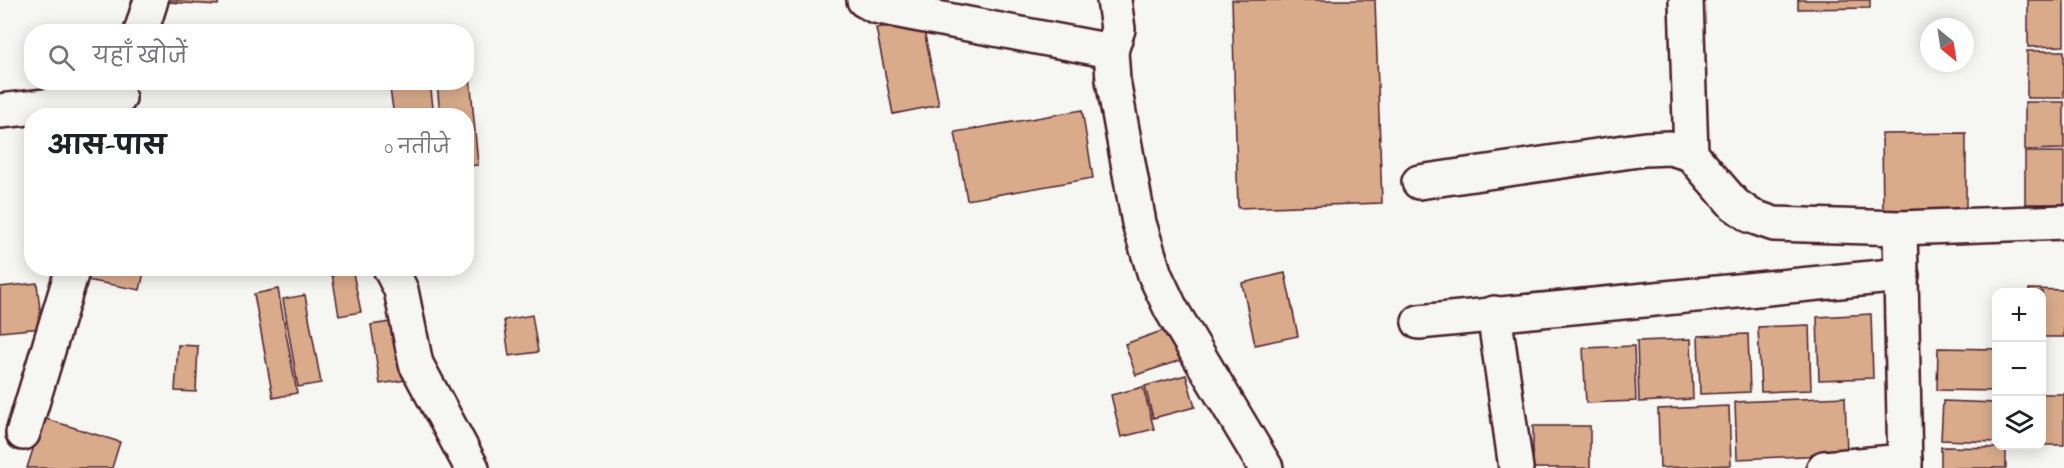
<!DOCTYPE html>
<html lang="hi">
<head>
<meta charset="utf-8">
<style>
	body { margin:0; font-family:"Indie Flower","Playpen Sans Deva",sans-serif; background:#f6f6f6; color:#202124 }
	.controls { position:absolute; right:18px; bottom:18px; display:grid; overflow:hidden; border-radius:12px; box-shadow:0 3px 15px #0003 }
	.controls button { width:54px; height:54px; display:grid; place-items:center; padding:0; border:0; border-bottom:2px solid #e0e0e0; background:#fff; color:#202124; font:30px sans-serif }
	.compass { position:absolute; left:1920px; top:18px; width:54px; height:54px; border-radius:50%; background:#fff; box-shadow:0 3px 15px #0003; rotate:150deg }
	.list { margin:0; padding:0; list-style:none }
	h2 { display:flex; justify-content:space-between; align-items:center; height:78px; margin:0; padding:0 24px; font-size:26px }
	h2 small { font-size:20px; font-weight:400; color:#757577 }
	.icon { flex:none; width:33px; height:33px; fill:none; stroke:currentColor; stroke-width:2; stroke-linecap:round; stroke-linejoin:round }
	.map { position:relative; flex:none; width:2064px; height:468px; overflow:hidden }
	.search { position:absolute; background:#fff; box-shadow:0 3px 15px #0003; left:24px; top:24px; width:450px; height:66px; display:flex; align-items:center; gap:15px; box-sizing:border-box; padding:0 21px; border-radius:24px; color:#757577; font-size:22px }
	.panel { position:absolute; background:#fff; box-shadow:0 3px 15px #0003; left:24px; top:108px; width:450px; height:168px; border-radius:24px }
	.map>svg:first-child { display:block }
</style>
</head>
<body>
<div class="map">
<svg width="2064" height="468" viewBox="0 0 2064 468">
	<rect width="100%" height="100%" fill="#f6f6f2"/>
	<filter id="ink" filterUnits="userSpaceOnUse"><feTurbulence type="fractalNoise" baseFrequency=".0167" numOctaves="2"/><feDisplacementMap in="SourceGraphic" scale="12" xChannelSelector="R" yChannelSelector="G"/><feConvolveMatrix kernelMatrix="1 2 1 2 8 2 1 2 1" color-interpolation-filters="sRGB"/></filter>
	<g filter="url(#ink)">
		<g fill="#d9ab8b" stroke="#4a1f2b" stroke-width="1.5">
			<path d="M168,0H219L218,5L167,2Z"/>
			<path d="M1232,0H1375L1382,203L1238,208Z"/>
			<path d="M1798,0H1870V8L1798,9Z"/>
			<path d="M2028,0H2064V46L2028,47Z"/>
			<path d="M922,20L939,105L893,114L876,28Z"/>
			<rect x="2027" y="51" width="37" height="47"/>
			<path d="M466,65H469L478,165L466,166V116H440L437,82H466Z"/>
			<path d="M389,82H430L434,116H394Z"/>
			<path d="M2025,102H2064V149L2025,150Z"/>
			<path d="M1082,110L1093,178L967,200L955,132Z"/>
			<path d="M1966,133V213L1883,214L1882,134Z"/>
			<rect x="2025" y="152" width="39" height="52"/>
			<path d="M83,268H145L140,290L81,279Z"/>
			<path d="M331,268H352L361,312L339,316Z"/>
			<path d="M1285,273L1298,336L1255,345L1242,283Z"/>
			<path d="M37,283L42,328L0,332V287Z"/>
			<path d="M278,289L297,393L273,398L254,294Z"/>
			<path d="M2029,289L2064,290V337H2042V292H2029Z"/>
			<path d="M305,295L321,383L298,387L283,299Z"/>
			<path d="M1871,314L1873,378L1819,380L1817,317Z"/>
			<path d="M532,315L538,352L509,356L504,320Z"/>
			<path d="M403,320L412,379L380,384L371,325Z"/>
			<path d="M1809,325L1811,390L1761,392L1758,327Z"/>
			<path d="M1170,328L1181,360L1136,375L1125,344Z"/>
			<path d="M1748,334L1750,392L1700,394L1698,336Z"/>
			<path d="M1691,339L1693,399L1639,402L1637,341Z"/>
			<path d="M178,345L198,346L196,392L175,391Z"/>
			<path d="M1634,346L1636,401L1586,403L1583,348Z"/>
			<path d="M1938,348L1996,349V391L1937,390Z"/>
			<path d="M1186,375L1195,407L1153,418L1145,386Z"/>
			<path d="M1143,387L1154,429L1121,437L1111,395Z"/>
			<rect x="2042" y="394" width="22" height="51"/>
			<path d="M1845,397L1847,454L1737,459L1735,402Z"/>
			<path d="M1943,401L1996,403V442L1941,440Z"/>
			<path d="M1729,406L1731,465L1660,468L1658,409Z"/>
			<path d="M43,418L120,442L112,468H27Z"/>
			<rect x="1533" y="426" width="57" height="42"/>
			<path d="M1941,447L2006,448V468H1941Z"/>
		</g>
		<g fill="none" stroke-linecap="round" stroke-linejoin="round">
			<g stroke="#4a1f2b" stroke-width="38">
				<g id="minor">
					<path d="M864,0L875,6L910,13L1111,51"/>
					<path d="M1114,0L1118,29L1111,51L1113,80L1139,223L1155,275L1171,309L1266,468"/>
					<path d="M1686,0L1691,154"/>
					<path d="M141,32L151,0"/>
					<path d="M0,111L119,98"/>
					<path d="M1419,182L1645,149L1670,148L1691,154L1734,204L1751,216L1774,224L1900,228L2064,222"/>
					<path d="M1900,228L1905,468"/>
					<path d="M390,268L401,290L416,364L472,468"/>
					<path d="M1494,313L1516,468"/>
					<path d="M1419,322L1902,275"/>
					<path d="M23,433L73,268"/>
					<path d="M1824,468L1905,461"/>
				</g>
			</g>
			<use href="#minor" stroke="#f6f6f2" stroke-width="33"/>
		</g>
	</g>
</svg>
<div class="controls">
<button>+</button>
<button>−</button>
<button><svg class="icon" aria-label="layers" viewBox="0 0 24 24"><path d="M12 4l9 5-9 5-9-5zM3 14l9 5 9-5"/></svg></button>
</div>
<svg class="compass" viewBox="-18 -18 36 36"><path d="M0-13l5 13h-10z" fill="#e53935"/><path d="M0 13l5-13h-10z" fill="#757577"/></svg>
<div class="search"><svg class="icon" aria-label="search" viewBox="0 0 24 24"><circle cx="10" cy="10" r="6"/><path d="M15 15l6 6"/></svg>यहाँ खोजें</div>
<section class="panel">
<h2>आस-पास<small>0 नतीजे</small></h2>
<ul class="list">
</ul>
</section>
</div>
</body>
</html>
